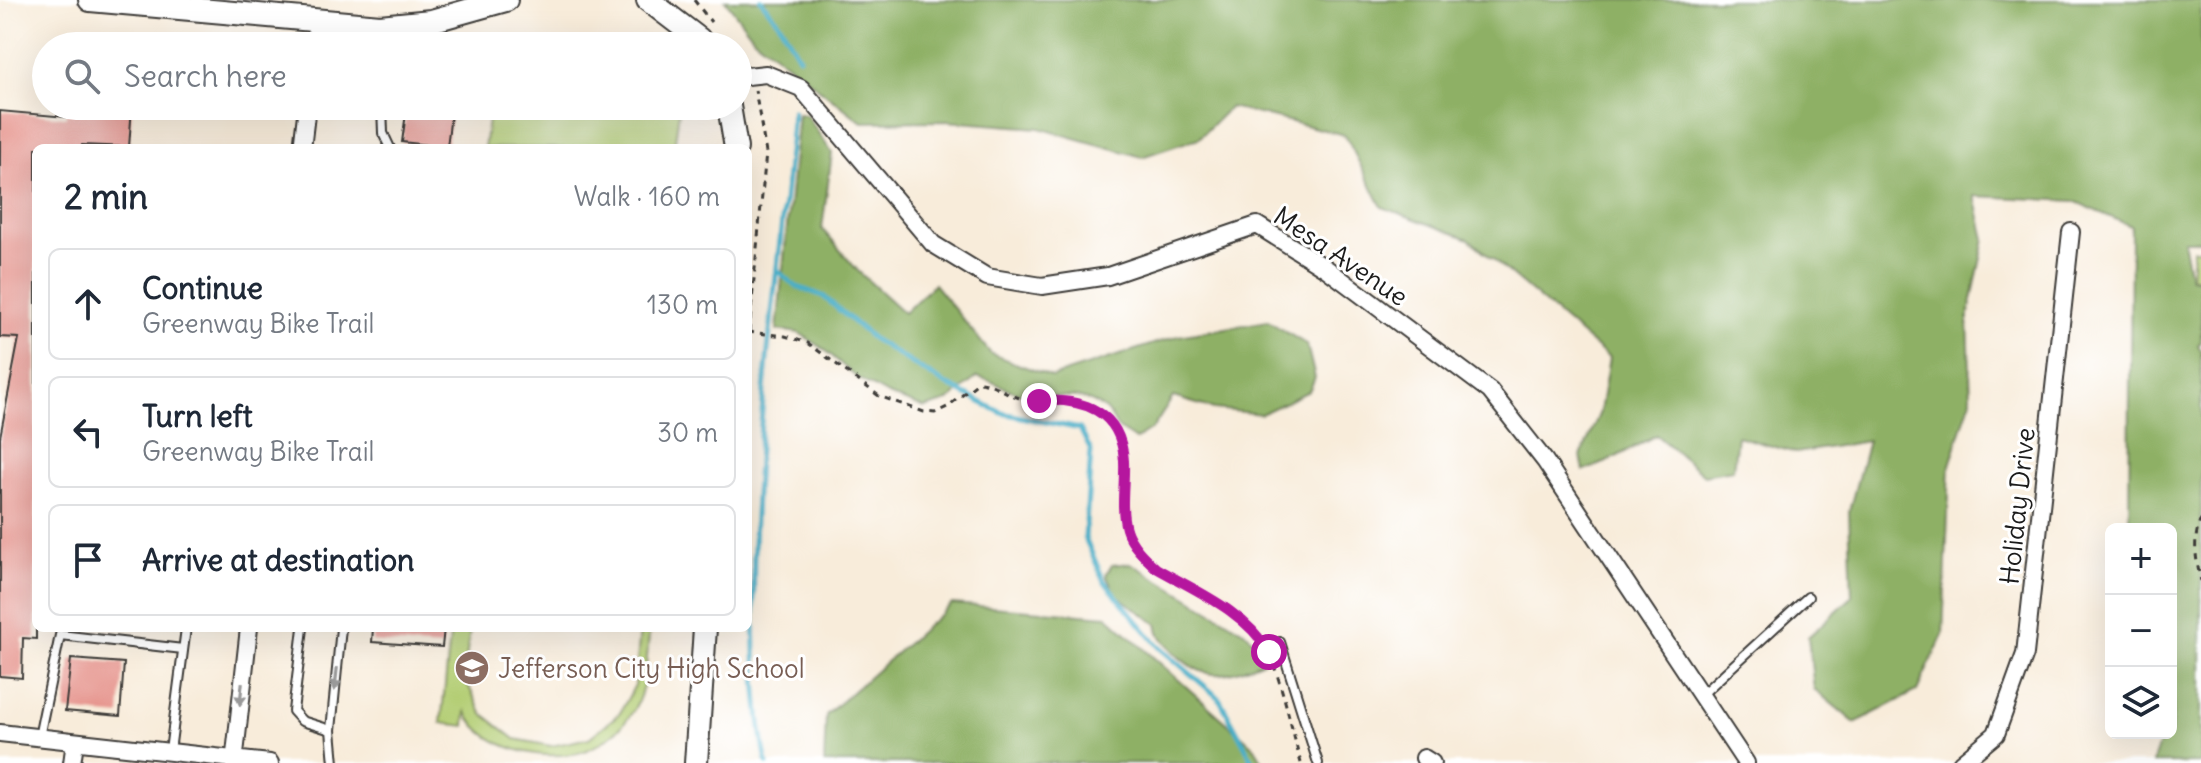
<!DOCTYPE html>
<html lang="en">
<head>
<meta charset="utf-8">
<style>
	body { margin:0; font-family:Delius,sans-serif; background:#f2f2f3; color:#1f2937 }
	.controls { position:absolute; right:24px; bottom:24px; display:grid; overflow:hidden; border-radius:12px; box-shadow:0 8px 32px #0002 }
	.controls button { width:72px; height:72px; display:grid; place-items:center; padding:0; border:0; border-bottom:2px solid #e0e1e3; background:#fff; color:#1f2937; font:40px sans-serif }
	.stop { position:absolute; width:24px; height:24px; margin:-18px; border:6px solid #b5179e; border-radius:50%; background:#fff }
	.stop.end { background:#b5179e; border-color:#fff; box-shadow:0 2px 8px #0008 }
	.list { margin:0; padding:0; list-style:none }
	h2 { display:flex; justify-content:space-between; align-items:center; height:104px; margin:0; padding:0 32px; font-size:34px }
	h2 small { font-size:26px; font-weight:400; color:#747a83 }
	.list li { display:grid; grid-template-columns:52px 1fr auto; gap:24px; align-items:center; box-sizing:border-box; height:112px; margin:0 16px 16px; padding:0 16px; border:2px solid #e0e1e3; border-radius:12px }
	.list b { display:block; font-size:30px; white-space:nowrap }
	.list p { margin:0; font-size:26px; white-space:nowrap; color:#747a83 }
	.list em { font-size:26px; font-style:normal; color:#747a83 }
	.icon { flex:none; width:44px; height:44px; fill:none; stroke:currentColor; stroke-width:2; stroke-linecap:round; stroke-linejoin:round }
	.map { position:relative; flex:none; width:2201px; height:763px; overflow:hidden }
	.search { position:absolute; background:#fff; box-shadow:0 8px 32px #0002; left:32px; top:32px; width:720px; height:88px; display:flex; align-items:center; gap:20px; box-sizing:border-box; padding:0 28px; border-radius:44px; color:#747a83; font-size:30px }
	.panel { position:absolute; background:#fff; box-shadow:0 8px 32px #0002; left:32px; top:144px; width:720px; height:488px; border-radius:12px }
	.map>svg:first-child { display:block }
</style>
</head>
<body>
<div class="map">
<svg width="2201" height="763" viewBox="0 0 2201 763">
	<rect width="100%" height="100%" fill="#fff"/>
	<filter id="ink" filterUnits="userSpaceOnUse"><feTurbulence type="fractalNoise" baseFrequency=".0125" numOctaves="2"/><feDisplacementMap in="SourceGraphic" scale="16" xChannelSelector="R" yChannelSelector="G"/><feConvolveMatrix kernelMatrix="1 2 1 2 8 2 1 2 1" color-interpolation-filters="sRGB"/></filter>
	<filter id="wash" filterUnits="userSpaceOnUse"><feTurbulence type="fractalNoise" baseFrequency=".006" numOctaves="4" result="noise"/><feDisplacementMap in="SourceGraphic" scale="32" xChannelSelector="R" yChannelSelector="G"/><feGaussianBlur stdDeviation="1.8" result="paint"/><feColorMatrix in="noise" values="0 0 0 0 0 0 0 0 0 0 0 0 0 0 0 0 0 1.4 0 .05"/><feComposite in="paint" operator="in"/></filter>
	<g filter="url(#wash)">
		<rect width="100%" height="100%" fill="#f8ecda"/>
		<g fill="#b3cd73" stroke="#687448" stroke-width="2">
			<path d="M490,106H644L679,111L674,148H484Z"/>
			<path d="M2193,249H2201V278L2191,277Z"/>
			<path d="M451,628H470L464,677L482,713L515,739L551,746L589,738L620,713L635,685L640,628H650C646,657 648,693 629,717C618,732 603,743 585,751C547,763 485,750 466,712L465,726L441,723Z"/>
		</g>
		<g fill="#8eb065" stroke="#556640" stroke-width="2">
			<path d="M725,0H2201V240H2183L2190,278L2201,280V342L2198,345L2201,350V763H2152L2163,733H2171C2171,718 2176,702 2171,689V529H2129L2131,226L2074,201L1975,196L1985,239L1968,318L1971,399L1950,465L1943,635L1917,691L1855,723L1814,689L1808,637L1852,597L1849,511L1868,441L1796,453L1737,436L1733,470L1704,475L1656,435L1607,462L1584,471L1581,456L1600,412L1609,358L1469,239L1382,207L1345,135L1230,107L1199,138L1142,157L1039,128L946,121L862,122L754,38Z"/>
			<path d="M798,114L806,115L832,153L822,229L858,271L904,313L934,284L991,354L1052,377L1178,336L1268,321L1307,345L1315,378L1309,391L1261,414L1214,409L1173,397L1153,428L1135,440C1130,436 1124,433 1119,429C1114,423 1111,414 1104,409C1076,388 1054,401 1024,395C1007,391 994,380 977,377L948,401L925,408L888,395L856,377L824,349L799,333L777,330Z"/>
			<path d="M1131,563L1244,631L1257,644L1265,660C1227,677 1204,684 1173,651C1164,641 1159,637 1157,624L1115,594L1106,575L1112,565Z"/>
			<path d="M952,604L1107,616L1255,748L1264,763H824L826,715Z"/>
		</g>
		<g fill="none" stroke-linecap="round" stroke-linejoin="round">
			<g stroke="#49afc8" stroke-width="5">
				<path d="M761,0L780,24L799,57"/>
				<path d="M778,271L795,286L823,296L873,339L945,384L1002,413L1080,429L1091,451L1085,538L1104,581L1160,648L1219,698L1254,763"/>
				<path d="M767,763C756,714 755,662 754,612C750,444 779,278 793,111"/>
			</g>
		</g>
		<g id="blocks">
			<g fill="#e6948d">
				<path d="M66,106H132L129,147L82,145L81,148H36V639L23,638L22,678L0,676V437L19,338L0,337V111L66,117Z"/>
				<path d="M407,106H452L447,147L402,142Z"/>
				<path d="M373,628H444L442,647L372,642Z"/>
				<path d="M71,659L124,663L120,716L65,711Z"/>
			</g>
		</g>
	</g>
	<g filter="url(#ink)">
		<use href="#blocks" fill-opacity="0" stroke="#3d3b38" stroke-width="2"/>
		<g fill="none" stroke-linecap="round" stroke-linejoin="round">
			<g stroke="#3d3b38" stroke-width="12">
				<g id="service">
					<path d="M380,46V27"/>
					<path d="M429,46L431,23"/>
					<path d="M382,106L383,133L390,148"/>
					<path d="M303,628L293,711L302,721L331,730L334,763"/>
					<path d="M1280,642L1318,763"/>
					<path d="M1700,696L1808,597"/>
					<path d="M331,730L341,628"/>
					<path d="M39,737L60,635L183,649"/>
					<path d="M170,751L186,628"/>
				</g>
			</g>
			<g stroke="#3d3b38" stroke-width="20">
				<g id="minor">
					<path d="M314,46L318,22"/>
					<path d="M738,77L766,74L801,88L933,244L987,277L1042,286L1108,276L1257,225L1327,269L1490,391L1545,461L1746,763"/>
					<path d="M302,148L307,106"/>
					<path d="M0,733L270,763"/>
					<path d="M1424,758L1432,763"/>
					<path d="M72,763L75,742"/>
					<path d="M234,763L249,628"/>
					<path d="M1961,763L1996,734L2025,654L2071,232"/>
				</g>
			</g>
			<g stroke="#3d3b38" stroke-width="26">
				<g id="secondary">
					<path d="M90,0L380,26L431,21L506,0"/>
					<path d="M648,0L699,39"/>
					<path d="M729,106L736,148"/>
					<path d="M696,763L705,628"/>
				</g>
			</g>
			<g stroke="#3d3b38" stroke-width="3" stroke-dasharray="6 6" stroke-linecap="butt">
				<path d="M694,0L711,22"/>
				<path d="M719,36L725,46"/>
				<path d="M748,332L785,336L808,343L879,396L924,412L935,413L947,407L979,382C995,383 1008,396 1024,399C1045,404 1065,396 1085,404C1142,427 1113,486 1127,529C1132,545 1144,557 1156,568C1184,584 1240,611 1259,635C1277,657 1292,732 1301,763"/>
				<path d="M749,332L766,153L755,90"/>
				<path d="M2201,519C2192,540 2196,560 2201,581"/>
			</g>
			<use href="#service" stroke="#fff" stroke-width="8"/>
			<use href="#minor" stroke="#fff" stroke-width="16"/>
			<use href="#secondary" stroke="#fff" stroke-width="22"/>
		</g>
		<defs><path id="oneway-solid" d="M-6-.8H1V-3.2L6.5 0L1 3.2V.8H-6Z" transform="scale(2)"/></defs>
		<g fill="#999">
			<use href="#oneway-solid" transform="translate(336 679) rotate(96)"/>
			<use href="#oneway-solid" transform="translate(241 694) rotate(96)"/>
		</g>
	</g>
	<g fill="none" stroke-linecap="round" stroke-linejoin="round" filter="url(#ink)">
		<path stroke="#b5179e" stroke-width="10" d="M1039,401C1082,398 1121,410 1124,461C1125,483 1120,507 1126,529C1131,545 1144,557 1156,568C1196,591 1245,611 1269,652"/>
	</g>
	<defs>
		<g id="school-disc" transform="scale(1.8)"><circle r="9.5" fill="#8d6e63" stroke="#fff"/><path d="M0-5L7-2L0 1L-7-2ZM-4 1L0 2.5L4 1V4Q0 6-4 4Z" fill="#fff"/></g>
	</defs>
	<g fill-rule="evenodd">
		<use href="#school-disc" x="472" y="668"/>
	</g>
	<g text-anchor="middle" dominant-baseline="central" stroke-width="6" stroke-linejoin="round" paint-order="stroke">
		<g font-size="26" fill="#1c1c1c" stroke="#fff">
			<text transform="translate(1341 256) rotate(34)">Mesa Avenue</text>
			<text transform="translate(2017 506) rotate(-84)">Holiday Drive</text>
		</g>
		<g font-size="26" fill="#785e54" stroke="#fff" text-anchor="start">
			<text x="498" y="668">Jefferson City High School</text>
		</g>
	</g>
</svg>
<div class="controls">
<button>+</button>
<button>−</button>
<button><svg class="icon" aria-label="layers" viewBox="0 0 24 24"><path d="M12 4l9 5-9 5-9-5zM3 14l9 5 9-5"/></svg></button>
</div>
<div class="stop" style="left:1269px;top:652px"></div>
<div class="stop end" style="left:1039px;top:401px"></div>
<div class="search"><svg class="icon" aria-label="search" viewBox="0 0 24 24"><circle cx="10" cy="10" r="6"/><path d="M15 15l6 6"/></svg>Search here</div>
<section class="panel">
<h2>2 min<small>Walk · 160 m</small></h2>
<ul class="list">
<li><svg class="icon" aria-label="ahead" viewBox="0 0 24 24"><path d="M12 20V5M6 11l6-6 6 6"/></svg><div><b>Continue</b><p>Greenway Bike Trail</p></div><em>130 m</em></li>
<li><svg class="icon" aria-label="left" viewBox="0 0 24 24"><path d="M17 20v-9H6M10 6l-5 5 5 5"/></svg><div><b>Turn left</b><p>Greenway Bike Trail</p></div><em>30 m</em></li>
<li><svg class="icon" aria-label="arrive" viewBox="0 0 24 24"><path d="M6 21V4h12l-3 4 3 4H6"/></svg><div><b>Arrive at destination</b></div></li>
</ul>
</section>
</div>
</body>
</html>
